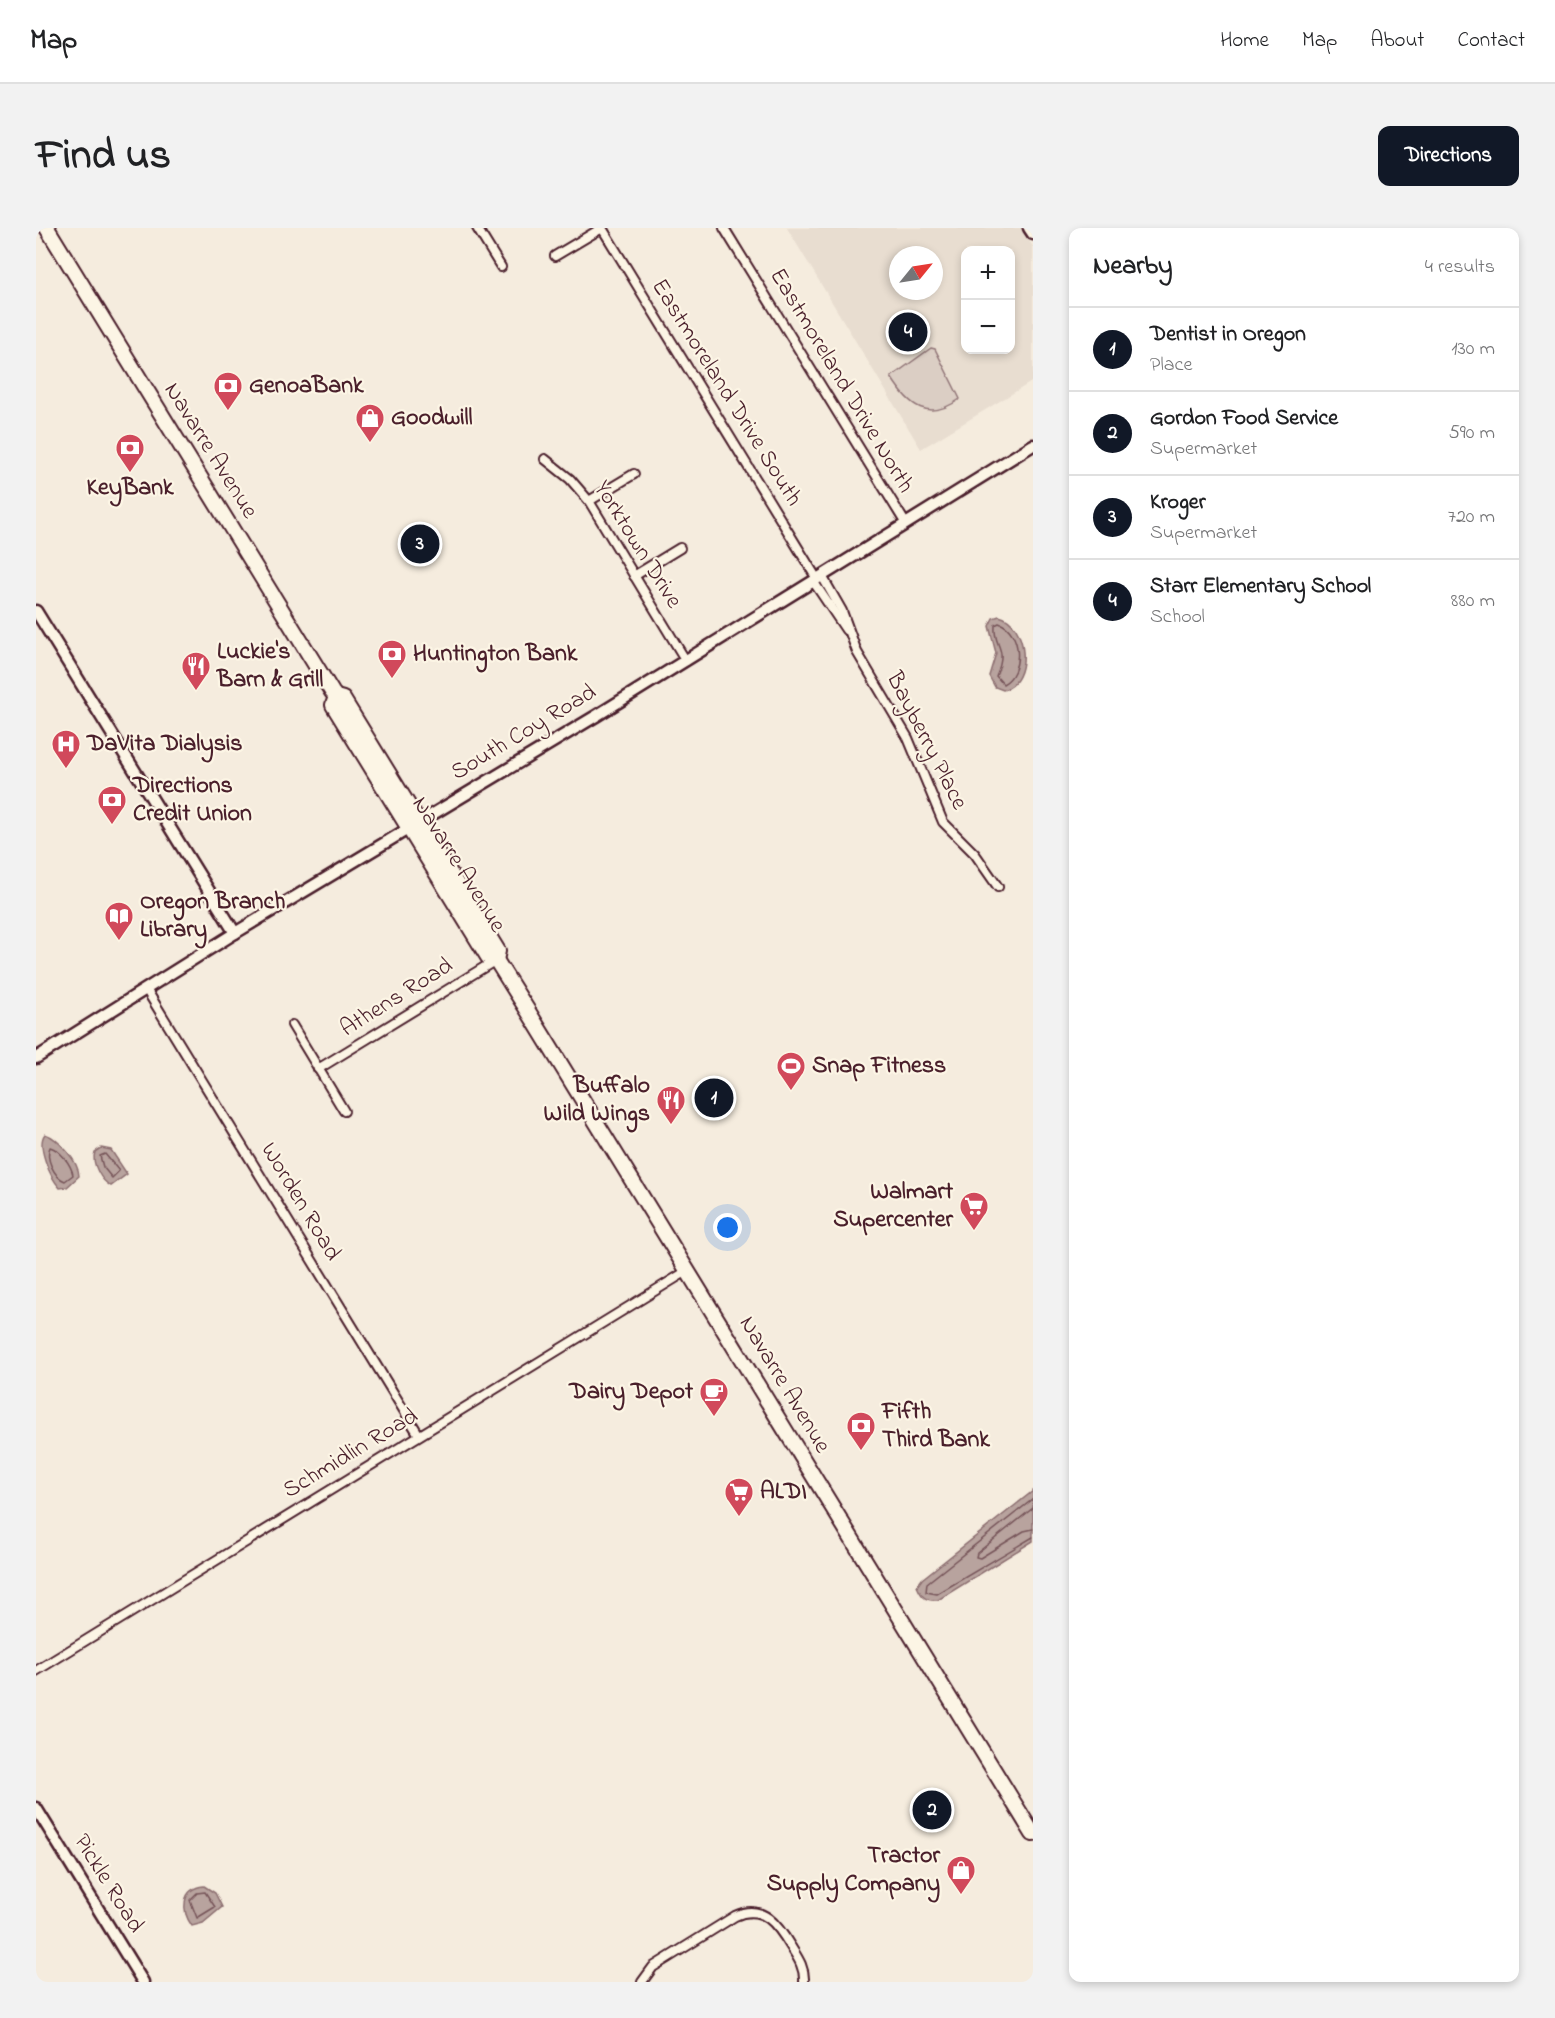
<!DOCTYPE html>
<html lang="en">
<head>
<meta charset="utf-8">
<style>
	body { margin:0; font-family:"Indie Flower",sans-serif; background:#f2f2f2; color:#202124 }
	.controls { position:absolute; right:18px; top:18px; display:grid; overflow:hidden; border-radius:12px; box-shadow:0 3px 9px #0003 }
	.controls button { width:54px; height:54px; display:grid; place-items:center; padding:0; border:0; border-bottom:2px solid #e0e0e0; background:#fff; color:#202124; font:30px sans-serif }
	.compass { position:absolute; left:853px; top:18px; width:54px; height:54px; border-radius:50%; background:#fff; box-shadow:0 3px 9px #0003; rotate:60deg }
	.you { position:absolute; left:692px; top:1000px; width:21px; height:21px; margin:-15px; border:4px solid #fff; border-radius:50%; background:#1a73e8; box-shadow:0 0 0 9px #1a73e833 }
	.badge { display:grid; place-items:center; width:39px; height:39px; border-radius:50%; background:#111827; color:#fff; font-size:20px; font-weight:700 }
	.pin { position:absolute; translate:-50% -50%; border:3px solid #fff; box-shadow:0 2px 6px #0006 }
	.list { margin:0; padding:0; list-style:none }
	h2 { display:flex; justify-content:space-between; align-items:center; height:78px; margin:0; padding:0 24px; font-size:26px }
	h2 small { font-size:20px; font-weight:400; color:#757577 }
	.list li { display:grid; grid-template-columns:39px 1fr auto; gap:18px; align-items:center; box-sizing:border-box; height:84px; padding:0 24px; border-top:2px solid #e0e0e0 }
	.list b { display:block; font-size:22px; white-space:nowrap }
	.list p { margin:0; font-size:20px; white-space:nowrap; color:#757577 }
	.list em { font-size:20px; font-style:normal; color:#757577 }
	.map { position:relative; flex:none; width:997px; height:1754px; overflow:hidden; border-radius:12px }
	header { display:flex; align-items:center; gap:36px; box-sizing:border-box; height:84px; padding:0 30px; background:#fff; border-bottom:2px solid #e0e0e0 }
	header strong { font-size:28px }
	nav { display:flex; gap:33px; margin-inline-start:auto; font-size:21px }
	.intro { display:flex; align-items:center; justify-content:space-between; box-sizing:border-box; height:144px; padding:0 36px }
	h1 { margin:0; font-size:42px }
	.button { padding:15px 27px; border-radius:12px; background:#111827; color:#fff; font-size:21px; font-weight:700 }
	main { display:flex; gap:36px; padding:0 36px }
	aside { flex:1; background:#fff; border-radius:12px; box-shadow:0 3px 9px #0003 }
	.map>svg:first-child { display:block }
</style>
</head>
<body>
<header>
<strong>Map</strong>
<nav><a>Home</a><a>Map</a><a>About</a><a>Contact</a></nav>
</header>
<div class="intro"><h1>Find us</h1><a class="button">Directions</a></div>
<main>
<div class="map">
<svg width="997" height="1754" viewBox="0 0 997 1754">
	<rect width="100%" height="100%" fill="#f5ecde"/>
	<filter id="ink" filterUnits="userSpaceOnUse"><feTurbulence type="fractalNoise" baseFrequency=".0167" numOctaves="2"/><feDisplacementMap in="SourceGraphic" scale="12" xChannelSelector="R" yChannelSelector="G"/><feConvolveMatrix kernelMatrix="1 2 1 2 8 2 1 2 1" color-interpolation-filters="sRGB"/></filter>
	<g filter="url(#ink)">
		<path fill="#e8ddd0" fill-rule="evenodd" d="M751,0H986L997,19V153L885,221ZM930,22H975V122H930ZM862,27H898V63H862Z"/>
		<path fill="#dbcec4" stroke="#927678" stroke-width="1.5" d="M895,120L899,121L924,171C892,194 873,178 855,149Z"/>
		<g fill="#b8a39e" stroke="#8c6e70" stroke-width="1.5">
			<path d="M963,388C992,395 997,454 967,462L959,459L953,448L960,425L953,398L957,390Z"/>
			<path d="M9,906C22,910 43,934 43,948L31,959L24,960C14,949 0,917 9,906Z"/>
			<path d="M65,920L75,922L91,946L75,958C65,953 55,935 59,924Z"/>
			<path d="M997,1263V1313L902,1372C890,1373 886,1370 881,1358L886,1351Z"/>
			<path d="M168,1658L179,1665L186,1679L167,1695L156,1698C145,1683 145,1660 168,1658Z"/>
		</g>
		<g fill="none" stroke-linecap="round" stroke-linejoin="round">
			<g stroke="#765459" stroke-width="1.5">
				<path d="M963,395C986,403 988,445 967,456L960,448C973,418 957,420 959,397Z"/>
				<path d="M14,919C24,922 35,936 37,947L29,953C18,949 9,930 14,919Z"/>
				<path d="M69,926L83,943L76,950L67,939L64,928Z"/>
				<path d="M997,1271L891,1355L890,1364L901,1366L997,1309"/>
				<path d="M997,1280L941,1325L940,1329L944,1330L988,1303L997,1301"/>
				<path d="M169,1664L179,1679L161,1690L154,1672L161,1665Z"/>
			</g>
			<g stroke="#4a1f2b" stroke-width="12">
				<g id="street">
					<path d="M441,0L465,39"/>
					<path d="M566,0L781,351"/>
					<path d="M688,0L870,296"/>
					<path d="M519,28L566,0"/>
					<path d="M509,231L534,251L553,273L650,433"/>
					<path d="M553,273L598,246"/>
					<path d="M598,348L644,320"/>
					<path d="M786,348L806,383L821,424L872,510L907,594L939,626L962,659"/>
					<path d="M777,353L810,402"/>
					<path d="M110,761L383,1207"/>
					<path d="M256,797L308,883"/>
					<path d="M282,841L460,732"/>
					<path d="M0,1443L651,1043"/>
					<path d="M606,1754L617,1739L699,1688C727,1675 742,1697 755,1719C762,1730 769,1740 768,1754"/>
				</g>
			</g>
			<g stroke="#4a1f2b" stroke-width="15">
				<g id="secondary">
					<path d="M993,0L997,6"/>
					<path d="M0,383L199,705"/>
					<path d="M0,830L199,705L560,488L997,217"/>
					<path d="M0,1580L107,1754"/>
				</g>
			</g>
			<g stroke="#4a1f2b" stroke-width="18">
				<g id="highway">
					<path d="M11,0L296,464L300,469L307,471L462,723L460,732"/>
					<path d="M300,469L297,477L452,729L460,732L492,783L997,1606"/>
				</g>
			</g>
			<use href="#street" stroke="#fcf5e5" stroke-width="8"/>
			<use href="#secondary" stroke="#fcf5e5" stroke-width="10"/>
			<use href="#highway" stroke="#fcf5e5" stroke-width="14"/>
		</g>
	</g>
	<defs>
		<g id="bank-pin" transform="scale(1.5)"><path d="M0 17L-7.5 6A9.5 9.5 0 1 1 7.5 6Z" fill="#d1495b" stroke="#fcf5e5"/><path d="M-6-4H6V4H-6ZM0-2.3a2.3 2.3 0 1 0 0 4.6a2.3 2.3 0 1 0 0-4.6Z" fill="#fff"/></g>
		<g id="shop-pin" transform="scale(1.5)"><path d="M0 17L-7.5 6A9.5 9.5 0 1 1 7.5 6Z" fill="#d1495b" stroke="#fcf5e5"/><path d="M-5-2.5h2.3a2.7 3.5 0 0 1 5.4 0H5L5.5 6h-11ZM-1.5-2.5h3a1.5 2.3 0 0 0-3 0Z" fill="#fff"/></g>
		<g id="restaurant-pin" transform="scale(1.5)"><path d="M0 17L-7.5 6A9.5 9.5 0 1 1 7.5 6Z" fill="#d1495b" stroke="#fcf5e5"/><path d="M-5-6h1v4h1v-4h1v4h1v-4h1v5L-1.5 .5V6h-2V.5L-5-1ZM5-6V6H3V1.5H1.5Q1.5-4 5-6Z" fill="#fff"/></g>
		<g id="hospital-pin" transform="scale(1.5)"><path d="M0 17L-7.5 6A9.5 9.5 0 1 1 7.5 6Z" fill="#d1495b" stroke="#fcf5e5"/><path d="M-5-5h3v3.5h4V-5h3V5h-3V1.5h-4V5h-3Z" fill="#fff"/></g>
		<g id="library-pin" transform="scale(1.5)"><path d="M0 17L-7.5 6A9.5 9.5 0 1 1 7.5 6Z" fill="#d1495b" stroke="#fcf5e5"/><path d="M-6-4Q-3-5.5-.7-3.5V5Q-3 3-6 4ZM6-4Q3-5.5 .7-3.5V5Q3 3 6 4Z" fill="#fff"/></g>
		<g id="stadium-pin" transform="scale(1.5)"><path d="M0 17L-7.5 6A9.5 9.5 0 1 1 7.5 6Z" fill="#d1495b" stroke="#fcf5e5"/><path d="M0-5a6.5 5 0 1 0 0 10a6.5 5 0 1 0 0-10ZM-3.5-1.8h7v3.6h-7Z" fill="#fff"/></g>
		<g id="supermarket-pin" transform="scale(1.5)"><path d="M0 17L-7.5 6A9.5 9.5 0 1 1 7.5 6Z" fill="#d1495b" stroke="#fcf5e5"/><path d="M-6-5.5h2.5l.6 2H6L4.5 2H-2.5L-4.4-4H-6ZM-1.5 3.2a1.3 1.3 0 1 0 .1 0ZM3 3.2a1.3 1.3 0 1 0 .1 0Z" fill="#fff"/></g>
		<g id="cafe-pin" transform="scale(1.5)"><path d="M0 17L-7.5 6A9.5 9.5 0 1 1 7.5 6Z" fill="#d1495b" stroke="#fcf5e5"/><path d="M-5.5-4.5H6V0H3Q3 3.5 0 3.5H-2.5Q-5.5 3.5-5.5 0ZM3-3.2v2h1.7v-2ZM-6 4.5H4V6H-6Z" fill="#fff"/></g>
	</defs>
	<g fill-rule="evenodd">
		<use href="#bank-pin" x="192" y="158"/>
		<use href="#shop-pin" x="334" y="190"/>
		<use href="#bank-pin" x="94" y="220"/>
		<use href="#bank-pin" x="356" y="426"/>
		<use href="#restaurant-pin" x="160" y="438"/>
		<use href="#hospital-pin" x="30" y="516"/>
		<use href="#bank-pin" x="76" y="572"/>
		<use href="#library-pin" x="83" y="688"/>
		<use href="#stadium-pin" x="755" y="838"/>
		<use href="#restaurant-pin" x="635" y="872"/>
		<use href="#supermarket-pin" x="938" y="978"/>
		<use href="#cafe-pin" x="678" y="1164"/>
		<use href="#bank-pin" x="825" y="1198"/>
		<use href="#supermarket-pin" x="703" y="1264"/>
		<use href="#shop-pin" x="925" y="1642"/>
	</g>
	<g text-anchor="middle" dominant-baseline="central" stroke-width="4.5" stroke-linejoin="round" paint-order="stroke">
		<g font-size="24" fill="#4a1f2b" stroke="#fcf5e5">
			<text transform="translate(805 153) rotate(59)">Eastmoreland Drive North</text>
			<text transform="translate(690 165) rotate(58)">Eastmoreland Drive South</text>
			<text transform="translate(174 223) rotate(58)">Navarre Avenue</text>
			<text transform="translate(601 317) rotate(58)">Yorktown Drive</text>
			<text transform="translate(488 505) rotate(-31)">South Coy Road</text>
			<text transform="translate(890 513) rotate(63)">Bayberry Place</text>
			<text transform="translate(422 637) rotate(58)">Navarre Avenue</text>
			<text transform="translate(361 770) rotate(-32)">Athens Road</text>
			<text transform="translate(264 974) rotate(59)">Worden Road</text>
			<text transform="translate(748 1157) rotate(59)">Navarre Avenue</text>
			<text transform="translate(315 1226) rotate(-31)">Schmidlin Road</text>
			<text transform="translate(72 1656) rotate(58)">Pickle Road</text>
		</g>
		<g font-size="24" font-weight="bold" fill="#4a1f2b" stroke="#fcf5e5" text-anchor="start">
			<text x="213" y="158">GenoaBank</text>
			<text x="355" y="190">Goodwill</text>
			<text x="94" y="260" text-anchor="middle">KeyBank</text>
			<text x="181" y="424">Luckie's<tspan x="181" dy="28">Barn &amp; Grill</tspan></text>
			<text x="377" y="426">Huntington Bank</text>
			<text x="51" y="516">DaVita Dialysis</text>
			<text x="97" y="558">Directions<tspan x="97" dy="28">Credit Union</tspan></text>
			<text x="104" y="674">Oregon Branch<tspan x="104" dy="28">Library</tspan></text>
			<text x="776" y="838">Snap Fitness</text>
			<text x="614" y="858" text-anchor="end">Buffalo<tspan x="614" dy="28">Wild Wings</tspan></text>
			<text x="917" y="964" text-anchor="end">Walmart<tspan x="917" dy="28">Supercenter</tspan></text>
			<text x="657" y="1164" text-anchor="end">Dairy Depot</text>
			<text x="846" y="1184">Fifth<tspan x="846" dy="28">Third Bank</tspan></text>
			<text x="724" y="1264">ALDI</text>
			<text x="904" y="1628" text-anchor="end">Tractor<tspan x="904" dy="28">Supply Company</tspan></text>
		</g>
	</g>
</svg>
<div class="controls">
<button>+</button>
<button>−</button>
</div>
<svg class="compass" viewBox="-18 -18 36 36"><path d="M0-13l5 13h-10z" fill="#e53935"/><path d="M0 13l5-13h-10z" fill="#757577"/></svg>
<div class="you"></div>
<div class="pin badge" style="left:678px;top:870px">1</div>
<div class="pin badge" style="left:896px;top:1582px">2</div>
<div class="pin badge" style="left:384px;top:316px">3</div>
<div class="pin badge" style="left:872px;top:104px">4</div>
</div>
<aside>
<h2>Nearby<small>4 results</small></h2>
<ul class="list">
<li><span class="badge">1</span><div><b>Dentist in Oregon</b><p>Place</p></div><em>130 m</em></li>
<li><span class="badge">2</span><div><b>Gordon Food Service</b><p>Supermarket</p></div><em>590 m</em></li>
<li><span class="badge">3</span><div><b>Kroger</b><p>Supermarket</p></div><em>720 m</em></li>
<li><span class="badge">4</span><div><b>Starr Elementary School</b><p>School</p></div><em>880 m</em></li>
</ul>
</aside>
</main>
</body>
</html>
